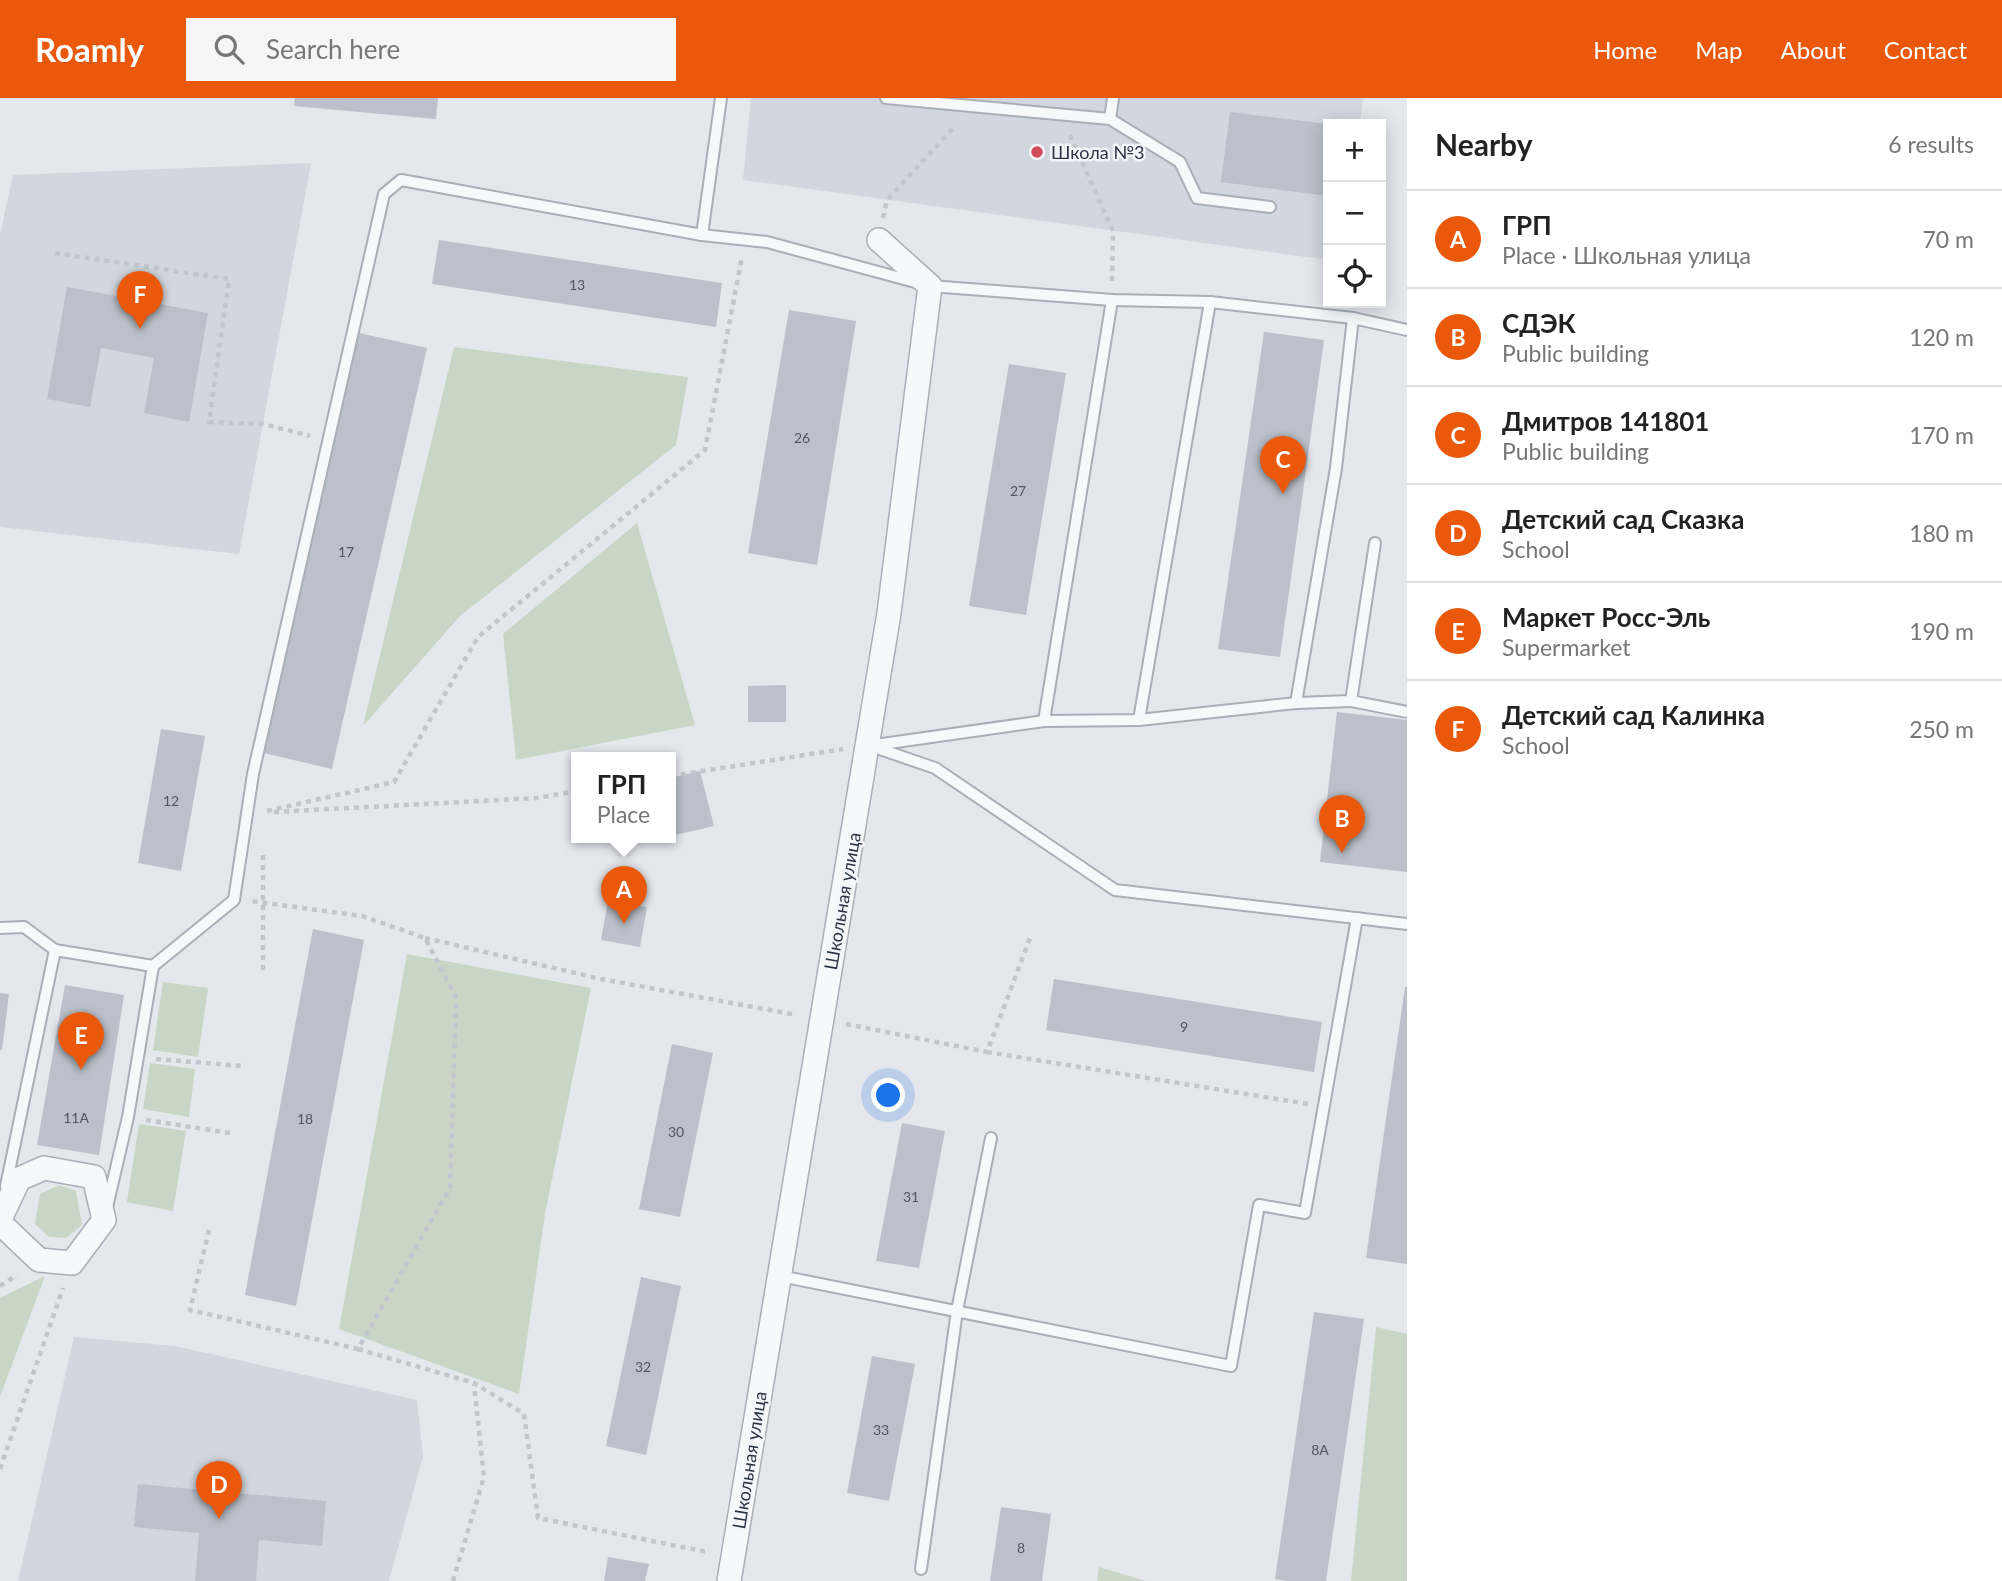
<!DOCTYPE html>
<html lang="en">
<head>
<meta charset="utf-8">
<style>
	body { margin:0; font-family:Lato,sans-serif; background:#f6f6f6; color:#222 }
	.controls { position:absolute; right:21px; top:21px; display:grid; overflow:hidden; border-radius:0px; box-shadow:0 4px 18px #0003 }
	.controls button { width:63px; height:63px; display:grid; place-items:center; padding:0; border:0; border-bottom:2px solid #e0e0e0; background:#fff; color:#222; font:35px sans-serif }
	.you { position:absolute; left:889px; top:998px; width:24px; height:24px; margin:-18px; border:5px solid #fff; border-radius:50%; background:#1a73e8; box-shadow:0 0 0 10px #1a73e833 }
	.badge { display:grid; place-items:center; width:46px; height:46px; border-radius:50%; background:#ea580c; color:#fff; font-size:23px; font-weight:700 }
	.pin { position:absolute; translate:-50% -58px; filter:drop-shadow(0 2px 4px #0008) }
	.pin::after { content:''; position:absolute; top:37px; width:24px; height:21px; background:inherit; clip-path:polygon(0 0,100% 0,50% 100%) }
	.popup { position:absolute; left:571px; top:654px; width:105px; height:91px; box-sizing:border-box; display:grid; place-content:center; border-radius:0px; background:#fff; filter:drop-shadow(0 2px 5px #0005); font-size:23px; white-space:nowrap; color:#767676 }
	.popup b { font-size:26px; color:#222 }
	.popup::after { content:''; position:absolute; left:50%; top:100%; margin-left:-14px; border:14px solid transparent; border-top-color:#fff }
	.list { margin:0; padding:0; list-style:none }
	h2 { display:flex; justify-content:space-between; align-items:center; height:91px; margin:0; padding:0 28px; font-size:30px }
	h2 small { font-size:23px; font-weight:400; color:#767676 }
	.list li { display:grid; grid-template-columns:46px 1fr auto; gap:21px; align-items:center; box-sizing:border-box; height:98px; padding:0 28px; border-top:2px solid #e0e0e0 }
	.list b { display:block; font-size:26px; white-space:nowrap }
	.list p { margin:0; font-size:23px; white-space:nowrap; color:#767676 }
	.list em { font-size:23px; font-style:normal; color:#767676 }
	.icon { flex:none; width:38px; height:38px; fill:none; stroke:currentColor; stroke-width:2; stroke-linecap:round; stroke-linejoin:round }
	.map { position:relative; flex:none; width:1407px; height:1483px; overflow:hidden }
	header { display:flex; align-items:center; gap:42px; box-sizing:border-box; height:98px; padding:0 35px; background:#ea580c; color:#fff }
	header strong { font-size:33px }
	nav { display:flex; gap:38px; margin-inline-start:auto; font-size:24px }
	.search { width:490px; height:63px; background:#f6f6f6; display:flex; align-items:center; gap:18px; box-sizing:border-box; padding:0 24px; border-radius:0px; color:#767676; font-size:26px }
	main { display:flex }
	aside { flex:1; background:#fff }
	.map>svg:first-child { display:block }
</style>
</head>
<body>
<header>
<strong>Roamly</strong>
<div class="search"><svg class="icon" aria-label="search" viewBox="0 0 24 24"><circle cx="10" cy="10" r="6"/><path d="M15 15l6 6"/></svg>Search here</div>
<nav><a>Home</a><a>Map</a><a>About</a><a>Contact</a></nav>
</header>
<main>
<div class="map">
<svg width="1407" height="1483" viewBox="0 0 1407 1483">
	<rect width="100%" height="100%" fill="#e4e7ec"/>
	<g fill="#d2d6de">
		<path d="M751,0H1363L1360,26H1328V162L743,82Z"/>
		<path d="M311,65L239,456L0,429V137L13,77Z"/>
		<path d="M74,1239L175,1248L417,1302L423,1358L389,1483H18Z"/>
	</g>
	<g fill="#c9d6c5">
		<path d="M454,249L688,279L676,347L460,518L363,628Z"/>
		<path d="M637,425L695,627L516,662L503,536Z"/>
		<path d="M407,856L591,890L545,1116L519,1296L339,1231Z"/>
		<path d="M163,884L208,890L198,959L153,952Z"/>
		<path d="M150,965L195,971L189,1019L143,1011Z"/>
		<path d="M139,1026L186,1033L173,1113L127,1104Z"/>
		<path d="M59,1087L76,1093L82,1127L66,1140L49,1139L35,1126L40,1096Z"/>
		<path d="M45,1178L0,1299V1200Z"/>
		<path d="M1376,1229L1407,1236V1483H1351Z"/>
		<path d="M1099,1469L1146,1483H1097Z"/>
	</g>
	<g fill="#bbc0ca">
		<path d="M295,0H438L436,21L294,8Z"/>
		<path d="M1230,14L1328,26V98L1221,84Z"/>
		<path d="M439,142L722,185L716,229L432,186Z"/>
		<path d="M67,189L208,215L189,324L144,315L154,260L101,250L90,309L47,301Z"/>
		<path d="M789,212L856,223L817,467L748,455Z"/>
		<path d="M1264,234L1324,242L1280,559L1218,551Z"/>
		<path d="M359,235L427,250L332,671L264,655Z"/>
		<path d="M1009,266L1066,275L1026,517L969,508Z"/>
		<path d="M786,587V624H748V588Z"/>
		<path d="M1337,614L1407,622V774L1320,764Z"/>
		<path d="M161,631L205,638L181,773L138,765Z"/>
		<path d="M700,673L714,728L671,738V680Z"/>
		<path d="M608,803L647,809L640,849L601,842Z"/>
		<path d="M313,831L364,842L296,1208L245,1197Z"/>
		<path d="M1054,881L1322,924L1314,974L1046,932Z"/>
		<path d="M65,887L124,897L99,1057L37,1047Z"/>
		<path d="M1405,889H1407V1166L1366,1160Z"/>
		<path d="M0,895L9,896L2,952H0Z"/>
		<path d="M672,946L713,955L680,1119L639,1111Z"/>
		<path d="M902,1025L945,1033L919,1170L876,1163Z"/>
		<path d="M641,1179L681,1188L646,1357L606,1348Z"/>
		<path d="M1314,1214L1364,1221L1326,1483H1287L1275,1481Z"/>
		<path d="M872,1258L915,1266L889,1403L847,1395Z"/>
		<path d="M138,1386L326,1403L322,1448L259,1442L256,1483H195L199,1435L134,1429Z"/>
		<path d="M1001,1409L1051,1416L1042,1483H990Z"/>
		<path d="M608,1459L649,1466L645,1483H604Z"/>
	</g>
	<g fill="none" stroke-linecap="round" stroke-linejoin="round">
		<g stroke="#a9aeb7" stroke-width="14">
			<g id="lane">
				<path d="M886,0L1110,21L1180,64L1197,100L1270,109"/>
				<path d="M1110,21L1113,0"/>
				<path d="M702,137L721,0"/>
				<path d="M1351,603L1407,614"/>
				<path d="M1296,605L1336,370L1353,220"/>
				<path d="M1139,622L1210,204"/>
				<path d="M1044,623L1112,202"/>
				<path d="M868,648L1044,623L1139,622L1296,605L1351,603L1375,445"/>
				<path d="M871,648L935,670L1115,792L1407,826"/>
				<path d="M0,830L24,829L55,852"/>
				<path d="M6,1088L55,852L153,868"/>
				<path d="M107,1109L128,1019L153,868L234,802L253,676L384,96L401,82L702,137L767,144L930,188L1112,202L1210,204L1353,220L1407,232"/>
				<path d="M780,1178L1231,1268L1259,1107L1305,1115L1357,820"/>
				<path d="M921,1471L957,1213L991,1040"/>
			</g>
		</g>
		<g stroke="#a9aeb7" stroke-width="26">
			<g id="street">
				<path d="M0,1121L19,1081L44,1070L94,1079L104,1122L72,1165L39,1162L0,1125"/>
				<path d="M729,1483L889,515L930,188L879,142"/>
			</g>
		</g>
		<g stroke="#c2c5cb" stroke-width="4.5" stroke-dasharray="5 5" stroke-linecap="butt">
			<path d="M1070,37L1113,133L1112,183"/>
			<path d="M883,120L887,102L956,27"/>
			<path d="M55,155L229,181L209,324L263,326L310,338"/>
			<path d="M671,678L843,651"/>
			<path d="M267,713L394,684L478,539L705,352L742,159"/>
			<path d="M274,714L537,700L577,693"/>
			<path d="M263,757V875"/>
			<path d="M425,840L601,881L797,917"/>
			<path d="M846,926L987,954L1030,840"/>
			<path d="M987,954L1308,1006"/>
			<path d="M156,961L243,968"/>
			<path d="M146,1022L230,1035"/>
			<path d="M209,1132L190,1212L358,1251L450,1090L456,899L425,840L362,818L251,803"/>
			<path d="M0,1188L17,1177"/>
			<path d="M358,1251L474,1285L524,1316L538,1420L707,1454"/>
			<path d="M0,1371L63,1190"/>
			<path d="M453,1483L484,1379L474,1286"/>
		</g>
		<use href="#lane" stroke="#f7f8fa" stroke-width="10"/>
		<use href="#street" stroke="#f7f8fa" stroke-width="23"/>
	</g>
	<circle fill="#d1495b" stroke="#f4f6f9" stroke-width="2.5" cx="1037" cy="54" r="7"/>
	<g text-anchor="middle" dominant-baseline="central" stroke-width="5" stroke-linejoin="round" paint-order="stroke">
		<g font-size="14" fill="#4f5766">
			<text x="577" y="186">13</text>
			<text x="802" y="339">26</text>
			<text x="1018" y="392">27</text>
			<text x="346" y="453">17</text>
			<text x="171" y="702">12</text>
			<text x="1184" y="928">9</text>
			<text x="76" y="1019">11А</text>
			<text x="305" y="1020">18</text>
			<text x="676" y="1033">30</text>
			<text x="911" y="1098">31</text>
			<text x="643" y="1268">32</text>
			<text x="881" y="1331">33</text>
			<text x="1320" y="1351">8А</text>
			<text x="1021" y="1449">8</text>
		</g>
		<g font-size="18" fill="#2b3445" stroke="#f4f6f9" text-anchor="start">
			<text x="1051" y="54">Школа №3</text>
		</g>
		<g font-size="18" fill="#2b3445" stroke="#f4f6f9">
			<text transform="translate(842 803) rotate(-80)">Школьная улица</text>
			<text transform="translate(749 1362) rotate(-81)">Школьная улица</text>
		</g>
	</g>
</svg>
<div class="controls">
<button>+</button>
<button>−</button>
<button><svg class="icon" aria-label="locate" viewBox="0 0 24 24"><circle cx="12" cy="12" r="6"/><path d="M12 2v4M12 18v4M2 12h4M18 12h4"/></svg></button>
</div>
<div class="you"></div>
<div class="pin badge" style="left:624px;top:826px">A</div>
<div class="popup"><b>ГРП</b>Place</div>
<div class="pin badge" style="left:1342px;top:755px">B</div>
<div class="pin badge" style="left:1283px;top:396px">C</div>
<div class="pin badge" style="left:219px;top:1421px">D</div>
<div class="pin badge" style="left:81px;top:972px">E</div>
<div class="pin badge" style="left:140px;top:231px">F</div>
</div>
<aside>
<h2>Nearby<small>6 results</small></h2>
<ul class="list">
<li><span class="badge">A</span><div><b>ГРП</b><p>Place · Школьная улица</p></div><em>70 m</em></li>
<li><span class="badge">B</span><div><b>СДЭК</b><p>Public building</p></div><em>120 m</em></li>
<li><span class="badge">C</span><div><b>Дмитров 141801</b><p>Public building</p></div><em>170 m</em></li>
<li><span class="badge">D</span><div><b>Детский сад Сказка</b><p>School</p></div><em>180 m</em></li>
<li><span class="badge">E</span><div><b>Маркет Росс-Эль</b><p>Supermarket</p></div><em>190 m</em></li>
<li><span class="badge">F</span><div><b>Детский сад Калинка</b><p>School</p></div><em>250 m</em></li>
</ul>
</aside>
</main>
</body>
</html>
